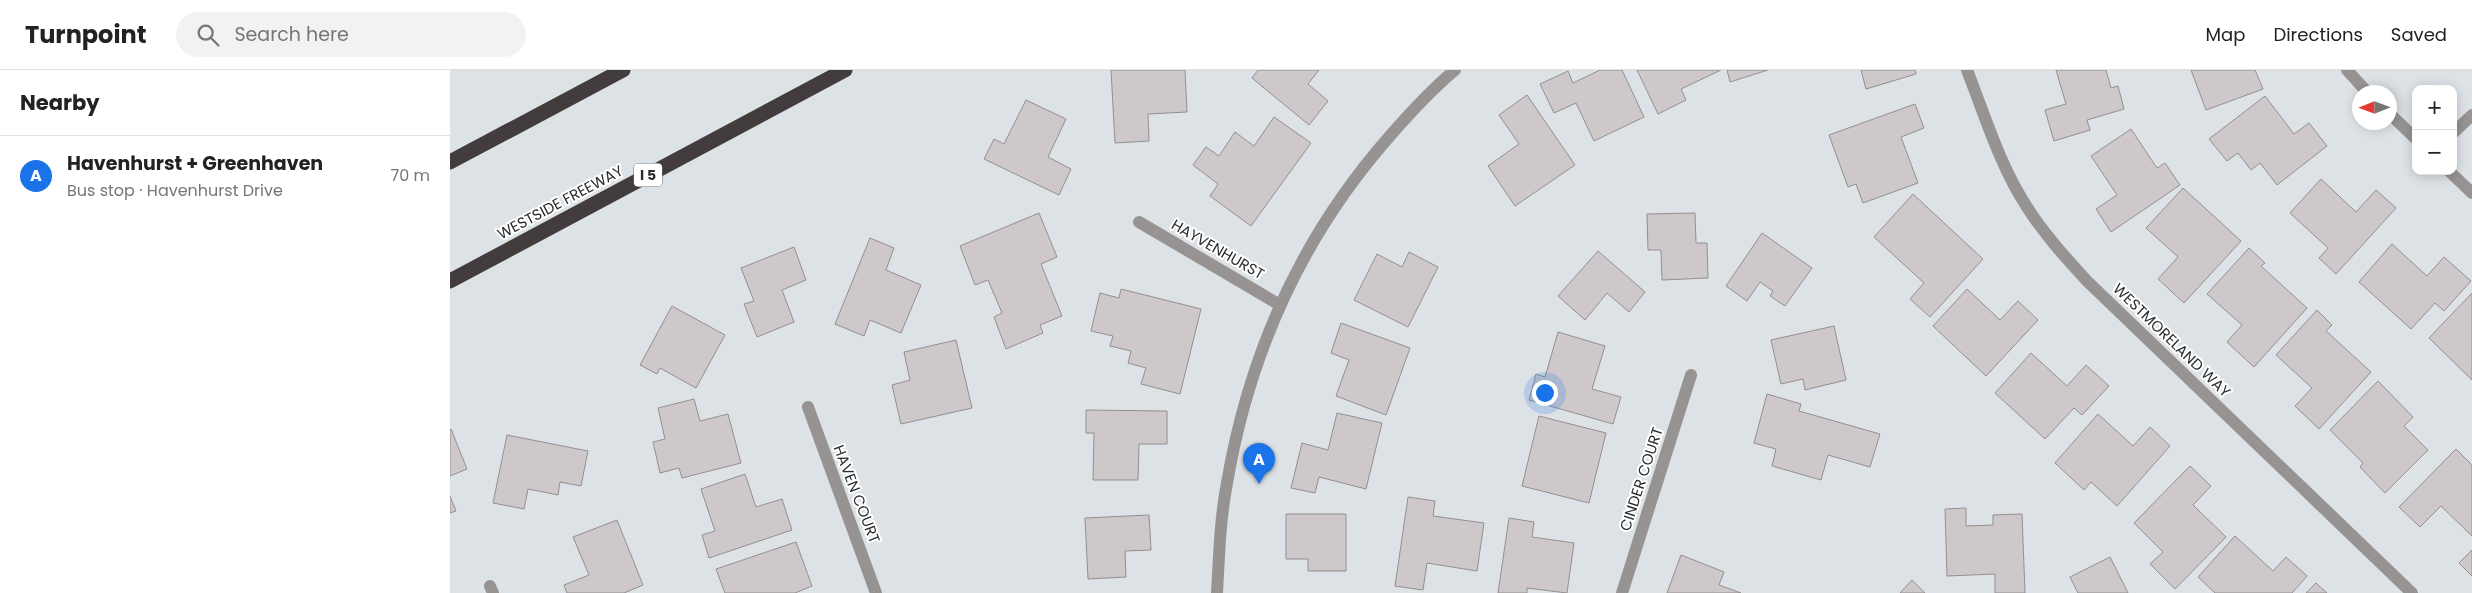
<!DOCTYPE html>
<html lang="en">
<head>
<meta charset="utf-8">
<style>
	body { margin:0; font-family:Poppins,sans-serif; background:#f2f2f2; color:#222 }
	.controls { position:absolute; right:15px; top:15px; display:grid; overflow:hidden; border-radius:10px; box-shadow:0 2px 12px #0003 }
	.controls button { width:45px; height:45px; display:grid; place-items:center; padding:0; border:0; border-bottom:1px solid #e0e0e0; background:#fff; color:#222; font:25px sans-serif }
	.compass { position:absolute; left:1902px; top:15px; width:45px; height:45px; border-radius:50%; background:#fff; box-shadow:0 2px 12px #0003; rotate:269deg }
	.you { position:absolute; left:1094px; top:322px; width:18px; height:18px; margin:-12px; border:4px solid #fff; border-radius:50%; background:#1a73e8; box-shadow:0 0 0 8px #1a73e833 }
	.badge { display:grid; place-items:center; width:32px; height:32px; border-radius:50%; background:#1a73e8; color:#fff; font-size:16px; font-weight:700 }
	.pin { position:absolute; translate:-50% -41px; filter:drop-shadow(0 1px 2px #0008) }
	.pin::after { content:''; position:absolute; top:26px; width:18px; height:15px; background:inherit; clip-path:polygon(0 0,100% 0,50% 100%) }
	.list { margin:0; padding:0; list-style:none }
	h2 { display:flex; justify-content:space-between; align-items:center; height:65px; margin:0; padding:0 20px; font-size:21px }
	h2 small { font-size:16px; font-weight:400; color:#767676 }
	.list li { display:grid; grid-template-columns:32px 1fr auto; gap:15px; align-items:center; box-sizing:border-box; height:80px; padding:0 20px; border-top:1px solid #e0e0e0 }
	.list b { display:block; font-size:19px; white-space:nowrap }
	.list p { margin:0; font-size:16px; white-space:nowrap; color:#767676 }
	.list em { font-size:16px; font-style:normal; color:#767676 }
	.icon { flex:none; width:28px; height:28px; fill:none; stroke:currentColor; stroke-width:2; stroke-linecap:round; stroke-linejoin:round }
	.map { position:relative; flex:none; width:2022px; height:523px; overflow:hidden }
	header { display:flex; align-items:center; gap:30px; box-sizing:border-box; height:70px; padding:0 25px; background:#fff; border-bottom:1px solid #e0e0e0 }
	header strong { font-size:24px }
	nav { display:flex; gap:28px; margin-inline-start:auto; font-size:18px }
	.search { width:350px; height:45px; background:#f2f2f2; display:flex; align-items:center; gap:12px; box-sizing:border-box; padding:0 18px; border-radius:28px; color:#767676; font-size:19px }
	main { display:flex }
	aside { flex:1; background:#fff }
	.map>svg:first-child { display:block }
</style>
</head>
<body>
<header>
<strong>Turnpoint</strong>
<div class="search"><svg class="icon" aria-label="search" viewBox="0 0 24 24"><circle cx="10" cy="10" r="6"/><path d="M15 15l6 6"/></svg>Search here</div>
<nav><a>Map</a><a>Directions</a><a>Saved</a></nav>
</header>
<main>
<aside>
<h2>Nearby<small></small></h2>
<ul class="list">
<li><span class="badge">A</span><div><b>Havenhurst + Greenhaven</b><p>Bus stop · Havenhurst Drive</p></div><em>70 m</em></li>
</ul>
</aside>
<div class="map">
<svg width="2022" height="523" viewBox="0 0 2022 523">
	<rect width="100%" height="100%" fill="#dde2e6"/>
	<g fill="#cec8cb" stroke="#948e91">
		<path d="M661,0H735L737,42L698,44L699,71L665,73Z"/>
		<path d="M808,0H869L858,14L878,31L859,55L802,8Z"/>
		<path d="M1150,0H1172L1194,47L1144,71L1126,33L1104,43L1090,14L1118,1L1123,13Z"/>
		<path d="M1187,0H1271L1231,19L1236,30L1208,44Z"/>
		<path d="M1277,0H1318L1280,12Z"/>
		<path d="M1411,0H1465L1466,4L1416,19Z"/>
		<path d="M1606,0H1656L1661,18L1668,16L1674,39L1637,50L1640,60L1604,71L1595,40L1616,34Z"/>
		<path d="M1741,0H1805L1813,19L1756,40Z"/>
		<path d="M1077,25L1125,95L1065,136L1038,96L1069,74L1049,45Z"/>
		<path d="M1815,26L1844,64L1859,53L1877,76L1827,115L1810,93L1801,100L1788,83L1777,91L1759,69Z"/>
		<path d="M576,30L616,49L598,87L621,99L609,125L534,89L544,69L554,74Z"/>
		<path d="M1465,34L1474,58L1451,67L1468,113L1413,133L1406,114L1398,117L1379,65Z"/>
		<path d="M824,47L861,73L801,156L760,126L768,114L743,95L756,77L769,86L785,62L804,76Z"/>
		<path d="M1681,59L1707,98L1715,93L1730,115L1661,162L1646,139L1667,125L1641,86Z"/>
		<path d="M1871,109L1906,142L1926,120L1946,138L1886,204L1869,188L1878,178L1840,143Z"/>
		<path d="M1733,118L1791,171L1734,233L1708,209L1728,187L1696,158Z"/>
		<path d="M1463,124L1533,189L1480,247L1460,229L1474,213L1424,167Z"/>
		<path d="M589,143L607,187L591,194L612,246L590,255L593,263L556,279L544,247L552,243L538,210L525,215L510,176Z"/>
		<path d="M1245,143L1246,173H1257L1258,208L1212,210L1211,180H1198L1197,144Z"/>
		<path d="M1312,163L1362,198L1335,236L1320,226L1323,221L1310,212L1297,231L1276,216Z"/>
		<path d="M420,168L444,178L436,200L471,215L451,263L420,250L414,266L385,254Z"/>
		<path d="M1942,174L1977,206L1994,187L2021,211L1994,241L1985,233L1961,259L1909,212Z"/>
		<path d="M344,177L356,210L332,220L344,252L307,267L294,234L304,231L291,198Z"/>
		<path d="M1799,178L1815,193L1811,196L1857,238L1804,297L1777,272L1792,255L1757,224Z"/>
		<path d="M1148,181L1195,222L1179,242L1157,223L1135,250L1108,226Z"/>
		<path d="M959,182L988,197L958,257L904,230L927,184L952,197Z"/>
		<path d="M671,219L751,239L730,324L691,314L696,298L678,293L681,281L660,276L663,266L641,261L650,223L669,228Z"/>
		<path d="M1517,219L1550,250L1568,231L1588,250L1536,306L1483,256Z"/>
		<path d="M2022,223V310L1979,268Z"/>
		<path d="M222,236L275,265L246,318L210,298L207,304L190,295Z"/>
		<path d="M1867,240L1882,255L1876,261L1921,302L1869,359L1845,336L1862,318L1826,285Z"/>
		<path d="M891,253L960,278L936,345L886,326L899,290L881,283Z"/>
		<path d="M1384,256L1396,310L1355,320L1353,309L1331,314L1321,270Z"/>
		<path d="M1108,262L1155,276L1142,319L1171,327L1163,354L1079,330L1086,304L1095,307Z"/>
		<path d="M506,270L522,338L451,354L442,315L460,310L454,282Z"/>
		<path d="M1581,283L1617,316L1636,295L1659,316L1632,345L1624,338L1595,369L1545,323Z"/>
		<path d="M1928,311L1963,347L1954,356L1978,380L1935,423L1910,397L1913,393L1880,360Z"/>
		<path d="M1317,324L1351,334L1349,341L1430,364L1420,397L1378,385L1371,410L1322,396L1326,379L1304,373Z"/>
		<path d="M244,329L250,351L278,344L291,393L232,408L229,398L210,403L203,372L215,369L208,338Z"/>
		<path d="M636,340L717,341V374H689L688,410H643L644,363H636Z"/>
		<path d="M887,343L932,353L916,419L869,407L865,423L841,418L852,373L878,380Z"/>
		<path d="M1648,344L1683,376L1700,357L1720,376L1667,436L1641,412L1634,420L1605,393Z"/>
		<path d="M1089,346L1156,363L1139,433L1072,416Z"/>
		<path d="M1,359L17,399L0,406V360Z"/>
		<path d="M57,365L138,381L131,416L110,412L108,425L78,419L74,439L43,433Z"/>
		<path d="M2006,379L2022,395V466L1991,436L1970,457L1949,437Z"/>
		<path d="M1740,396L1761,416L1743,435L1776,467L1725,519L1700,494L1713,482L1684,453Z"/>
		<path d="M295,404L306,437L332,429L342,460L259,488L252,465L265,461L251,419Z"/>
		<path d="M0,426L6,441L0,443Z"/>
		<path d="M958,427L985,431L983,446L1034,453L1027,501L977,493L973,520L945,516Z"/>
		<path d="M1516,438V456L1543,455V445L1572,444L1575,523H1545V504L1497,506L1495,439Z"/>
		<path d="M836,444H896V501H858V489H836Z"/>
		<path d="M699,445L701,480L675,481L676,507L638,509L635,448Z"/>
		<path d="M1059,448L1084,452L1082,467L1124,473L1117,523L1077,518V523H1048Z"/>
		<path d="M167,450L193,515L174,523H117L114,515L139,505L123,467Z"/>
		<path d="M1785,466L1823,501L1836,487L1857,506L1842,523H1765L1748,507Z"/>
		<path d="M346,472L362,516L345,523H275L266,499Z"/>
		<path d="M2022,480V506L2009,493Z"/>
		<path d="M1231,485L1274,502L1269,515L1291,523H1217Z"/>
		<path d="M1660,487L1678,523H1628L1620,507Z"/>
		<path d="M1462,510L1475,523H1450Z"/>
		<path d="M1866,513L1877,523H1856Z"/>
	</g>
	<g fill="none" stroke-linecap="round" stroke-linejoin="round">
		<g stroke="#969392" stroke-width="12">
			<path d="M1517,0C1535,46 1550,96 1577,137C1594,164 1616,188 1637,211L1962,523"/>
			<path d="M1897,0L1917,22"/>
			<path d="M1940,44L1966,69"/>
			<path d="M2003,63L2022,45"/>
			<path d="M1999,101L2022,123"/>
			<path d="M689,152L830,235"/>
			<path d="M358,337L426,523"/>
			<path d="M40,516L43,523"/>
			<path d="M767,523C769,487 770,449 777,413C799,284 852,166 939,67C959,44 981,20 1005,0"/>
			<path d="M1172,523L1241,305"/>
		</g>
		<g stroke="#423d3c" stroke-width="15">
			<path d="M0,92L173,0"/>
			<path d="M0,211L395,0"/>
		</g>
	</g>
	<g text-anchor="middle" dominant-baseline="central" stroke-width="4" stroke-linejoin="round" paint-order="stroke">
		<rect fill="#fff" stroke="#6a6b6d" stroke-width="1" x="184" y="93.5" width="28" height="23" rx="4"/>
		<g font-size="14" font-weight="bold" fill="#2a2c2e">
			<text x="198" y="105">I 5</text>
		</g>
		<g font-size="15" fill="#2a2c2e" stroke="#fff">
			<text transform="translate(110 132) rotate(-28)">WESTSIDE FREEWAY</text>
			<text transform="translate(768 179) rotate(30)">HAYVENHURST</text>
			<text transform="translate(1722 270) rotate(44)">WESTMORELAND WAY</text>
			<text transform="translate(1191 409) rotate(-72)">CINDER COURT</text>
			<text transform="translate(407 424) rotate(69)">HAVEN COURT</text>
		</g>
	</g>
</svg>
<div class="controls">
<button>+</button>
<button>−</button>
</div>
<svg class="compass" viewBox="-18 -18 36 36"><path d="M0-13l5 13h-10z" fill="#e53935"/><path d="M0 13l5-13h-10z" fill="#767676"/></svg>
<div class="you"></div>
<div class="pin badge" style="left:809px;top:414px">A</div>
</div>
</main>
</body>
</html>
